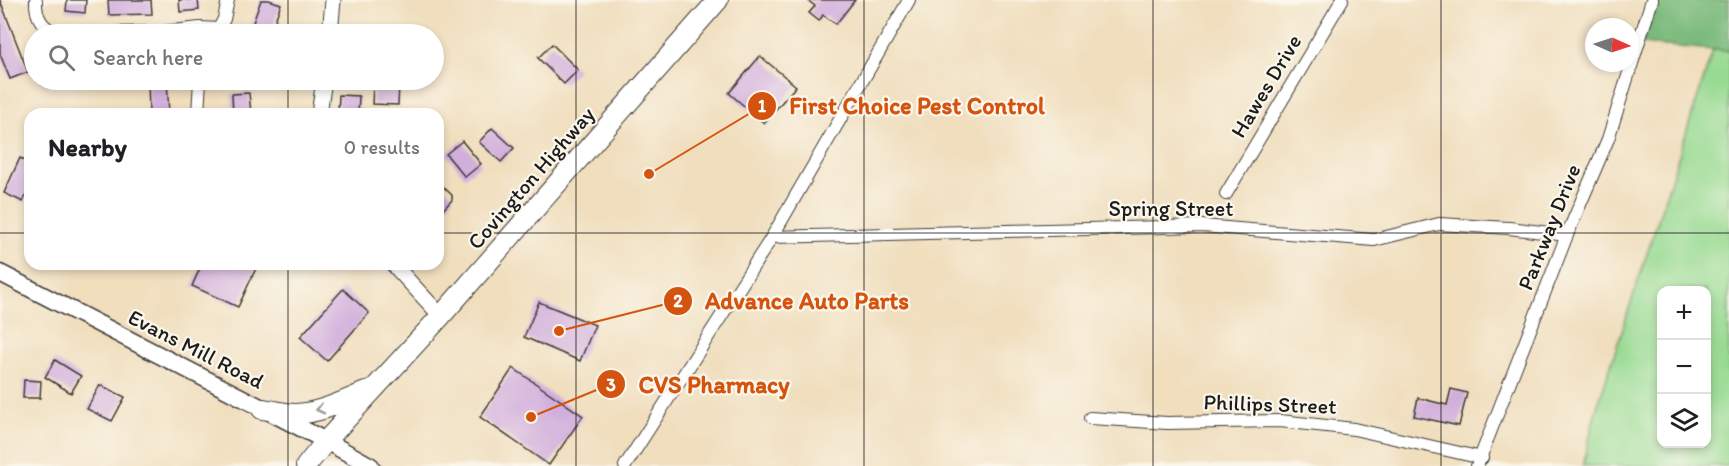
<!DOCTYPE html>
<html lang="en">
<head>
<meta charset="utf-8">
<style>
	body { margin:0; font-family:Itim,sans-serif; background:#f2f2f2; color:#202124 }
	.controls { position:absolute; right:18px; bottom:18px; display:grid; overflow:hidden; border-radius:12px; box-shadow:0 3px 9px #0003 }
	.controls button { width:54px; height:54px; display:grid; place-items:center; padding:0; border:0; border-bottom:2px solid #e0e0e0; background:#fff; color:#202124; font:30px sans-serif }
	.compass { position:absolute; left:1585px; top:18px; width:54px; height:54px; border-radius:50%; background:#fff; box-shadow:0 3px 9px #0003; rotate:93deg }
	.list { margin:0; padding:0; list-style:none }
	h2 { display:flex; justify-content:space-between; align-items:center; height:78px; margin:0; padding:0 24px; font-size:26px }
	h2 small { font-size:20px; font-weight:400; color:#757577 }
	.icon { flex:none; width:33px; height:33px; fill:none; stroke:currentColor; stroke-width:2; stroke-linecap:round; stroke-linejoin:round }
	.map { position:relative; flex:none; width:1729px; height:466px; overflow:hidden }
	.search { position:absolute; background:#fff; box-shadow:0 3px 9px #0003; left:24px; top:24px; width:420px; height:66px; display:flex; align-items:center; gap:15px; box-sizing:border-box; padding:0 21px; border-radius:33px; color:#757577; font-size:22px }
	.panel { position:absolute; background:#fff; box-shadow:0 3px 9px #0003; left:24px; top:108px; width:420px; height:162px; border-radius:18px }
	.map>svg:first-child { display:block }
</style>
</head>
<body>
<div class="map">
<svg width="1729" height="466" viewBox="0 0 1729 466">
	<rect width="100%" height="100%" fill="#fbf7ec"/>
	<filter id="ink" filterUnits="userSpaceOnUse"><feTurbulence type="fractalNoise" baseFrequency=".0167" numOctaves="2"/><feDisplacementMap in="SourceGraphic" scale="12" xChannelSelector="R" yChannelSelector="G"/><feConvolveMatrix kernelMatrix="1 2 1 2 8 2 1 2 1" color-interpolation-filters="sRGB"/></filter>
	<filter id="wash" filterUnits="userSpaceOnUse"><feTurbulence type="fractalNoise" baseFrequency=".008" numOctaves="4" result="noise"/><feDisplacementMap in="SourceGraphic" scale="24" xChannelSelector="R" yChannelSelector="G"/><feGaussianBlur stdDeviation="1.35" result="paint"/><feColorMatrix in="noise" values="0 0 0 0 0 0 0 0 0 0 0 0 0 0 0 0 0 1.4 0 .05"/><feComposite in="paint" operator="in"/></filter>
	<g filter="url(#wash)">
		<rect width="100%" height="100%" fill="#f0debd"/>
		<path fill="#98da92" stroke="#5a7b57" stroke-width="1.5" fill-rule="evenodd" d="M1713,50L1729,51V466H1583L1595,414ZM1662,290H1706V444H1662Z"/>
		<path fill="#7aba7c" stroke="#4b6b4c" stroke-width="1.5" d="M1659,0H1729V51L1642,44Z"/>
		<g id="blocks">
			<g fill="#d2aedc">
				<path d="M0,0L28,72L10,79L0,54Z"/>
				<path d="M67,0H86L85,13L66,11Z"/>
				<path d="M108,0H151L152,14L109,15Z"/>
				<path d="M179,0H198L199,10L180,12Z"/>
				<path d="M261,0H269L281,4L270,34H249Z"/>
				<path d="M807,0H855L836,24L823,15L819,21L809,13L815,6Z"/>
				<path d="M552,44L578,70L564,84L538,58Z"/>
				<path d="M760,56L796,86L764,123L729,93Z"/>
				<path d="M42,80H127L128,82L42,84Z"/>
				<path d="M148,80H167L169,114H149Z"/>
				<path d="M373,84L399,85L398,105L372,104Z"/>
				<path d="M249,93L251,114H233L232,94Z"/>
				<path d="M339,95L359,96L358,114H338Z"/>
				<path d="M492,128L514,148L501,162L479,142Z"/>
				<path d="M462,141L481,164L465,177L446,154Z"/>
				<path d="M20,158L30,163V186L23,202L4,193Z"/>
				<path d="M438,182L452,195V200L438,215Z"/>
				<path d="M202,264H258L238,307L192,286Z"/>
				<path d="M343,289L369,313L327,361L300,337Z"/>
				<path d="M539,302L595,325L580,361L524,337Z"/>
				<path d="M55,360L81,376L71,393L45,377Z"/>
				<path d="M513,368L583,416L549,465L480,417Z"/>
				<path d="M24,380L41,381L40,398H23Z"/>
				<path d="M100,385L125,397L112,421L87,409Z"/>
				<path d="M1451,389L1467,393L1459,426L1414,416L1418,398L1447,405Z"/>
			</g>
		</g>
	</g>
	<g filter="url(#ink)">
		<use href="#blocks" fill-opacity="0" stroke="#3c3934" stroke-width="1.5"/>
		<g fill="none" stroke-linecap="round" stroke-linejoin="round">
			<g stroke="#3c3934" stroke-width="14">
				<g id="minor">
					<path d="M36,0C35,18 44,30 60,34"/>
					<path d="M63,34L163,32L200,28L219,29"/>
					<path d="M216,34L224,19L228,0"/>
					<path d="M198,114L200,80"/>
					<path d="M1226,194L1342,0"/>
					<path d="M772,237L1202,226L1374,240L1439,224L1509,228L1567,235"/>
					<path d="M1090,418L1167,423L1280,421L1354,429L1482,458"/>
					<path d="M625,466L772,237L909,0"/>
					<path d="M1477,466L1567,235L1608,139L1652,0"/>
				</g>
			</g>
			<g stroke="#3c3934" stroke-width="17">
				<g id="tertiary">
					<path d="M330,34L333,0"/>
					<path d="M319,114L324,80"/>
					<path d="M393,264L441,316"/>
				</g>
			</g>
			<g stroke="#3c3934" stroke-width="19">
				<path id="secondary" d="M0,273L326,441L371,466"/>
			</g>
			<g stroke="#3c3934" stroke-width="22">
				<g id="primary">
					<path d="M262,409C273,410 284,414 295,414C320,413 344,401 366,392"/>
					<path d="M306,466L326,441L441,316L718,0"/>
				</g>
			</g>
			<use href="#minor" stroke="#fff" stroke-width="12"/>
			<use href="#tertiary" stroke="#fff" stroke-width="15"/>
			<use href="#secondary" stroke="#fff" stroke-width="16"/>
			<use href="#primary" stroke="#fff" stroke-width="20"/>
		</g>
		<defs><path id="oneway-chevron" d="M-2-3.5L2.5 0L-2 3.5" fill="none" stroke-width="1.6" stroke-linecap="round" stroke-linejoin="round" transform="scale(1.5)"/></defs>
		<use stroke="#999" href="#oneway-chevron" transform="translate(320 409) rotate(166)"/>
	</g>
	<path fill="none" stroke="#1c1c1c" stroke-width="1.5" stroke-opacity="0.55" d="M288,0V34M576,0V466M864,0V466M1153,0V466M1441,0V466M288,80V114M0,233H30M438,233H1729M288,264V466"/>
	<g text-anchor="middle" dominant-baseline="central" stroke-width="4.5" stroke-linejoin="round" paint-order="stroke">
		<g font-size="22" fill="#1c1c1c" stroke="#fbf7ec">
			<text transform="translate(1266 86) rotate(-59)">Hawes Drive</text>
			<text transform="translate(531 178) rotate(-49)">Covington Highway</text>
			<text x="1171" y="208">Spring Street</text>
			<text transform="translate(1549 227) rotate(-68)">Parkway Drive</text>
			<text transform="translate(196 349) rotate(27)">Evans Mill Road</text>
			<text transform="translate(1270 404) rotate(2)">Phillips Street</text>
		</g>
	</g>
	<path fill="none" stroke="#d4530e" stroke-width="2" d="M649 174L762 106M559 331L678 301M531 417L611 384"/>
	<g fill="#d4530e" stroke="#fbf7ec" stroke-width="2">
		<circle cx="649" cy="174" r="6"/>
		<circle cx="559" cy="331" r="6"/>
		<circle cx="531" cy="417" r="6"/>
		<circle cx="762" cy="106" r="15"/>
		<circle cx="678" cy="301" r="15"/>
		<circle cx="611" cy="384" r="15"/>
	</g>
	<g font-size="18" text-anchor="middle" font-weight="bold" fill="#fff">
		<text x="762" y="112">1</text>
		<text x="678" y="307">2</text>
		<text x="611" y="391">3</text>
	</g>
	<g font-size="24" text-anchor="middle" font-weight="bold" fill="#d4530e" stroke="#fbf7ec" stroke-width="4.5" stroke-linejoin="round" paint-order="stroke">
		<text x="917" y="114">First Choice Pest Control</text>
		<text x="807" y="309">Advance Auto Parts</text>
		<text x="714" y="393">CVS Pharmacy</text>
	</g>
</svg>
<div class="controls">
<button>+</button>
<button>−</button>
<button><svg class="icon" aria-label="layers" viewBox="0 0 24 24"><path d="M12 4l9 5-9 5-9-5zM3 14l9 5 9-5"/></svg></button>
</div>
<svg class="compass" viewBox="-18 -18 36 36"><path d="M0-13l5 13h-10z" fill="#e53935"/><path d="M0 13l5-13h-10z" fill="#757577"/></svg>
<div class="search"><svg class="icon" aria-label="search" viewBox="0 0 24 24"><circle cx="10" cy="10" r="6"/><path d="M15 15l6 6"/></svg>Search here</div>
<section class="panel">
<h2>Nearby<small>0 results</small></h2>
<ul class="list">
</ul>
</section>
</div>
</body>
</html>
